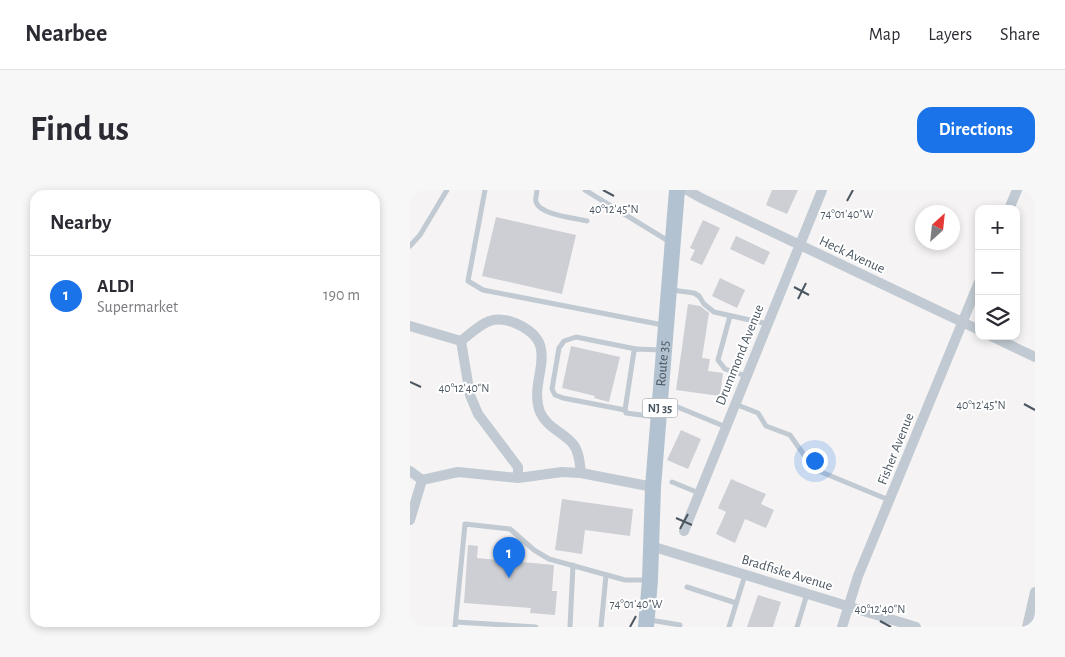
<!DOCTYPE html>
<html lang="en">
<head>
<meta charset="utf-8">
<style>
	body { margin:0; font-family:"Alegreya Sans",sans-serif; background:#f7f7f7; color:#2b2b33 }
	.controls { position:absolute; right:15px; top:15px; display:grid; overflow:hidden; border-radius:10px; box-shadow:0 2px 8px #0003 }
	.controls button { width:45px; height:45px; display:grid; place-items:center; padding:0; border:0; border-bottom:1px solid #e1e1e2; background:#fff; color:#2b2b33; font:25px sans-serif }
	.compass { position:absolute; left:505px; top:15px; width:45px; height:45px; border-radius:50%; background:#fff; box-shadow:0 2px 8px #0003; rotate:27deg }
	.you { position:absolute; left:404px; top:270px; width:18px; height:18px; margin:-12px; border:4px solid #fff; border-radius:50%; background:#1a73e8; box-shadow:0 0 0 8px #1a73e833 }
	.badge { display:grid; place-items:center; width:32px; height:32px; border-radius:50%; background:#1a73e8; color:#fff; font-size:16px; font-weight:700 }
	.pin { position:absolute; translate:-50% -41px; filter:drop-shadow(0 1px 2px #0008) }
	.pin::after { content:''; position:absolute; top:26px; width:18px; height:15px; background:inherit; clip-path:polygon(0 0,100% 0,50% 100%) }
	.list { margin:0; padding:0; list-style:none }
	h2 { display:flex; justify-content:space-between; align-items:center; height:65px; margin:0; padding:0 20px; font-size:21px }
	h2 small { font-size:16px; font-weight:400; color:#7c7c81 }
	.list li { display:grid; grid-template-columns:32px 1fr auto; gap:15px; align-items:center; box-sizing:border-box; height:80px; padding:0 20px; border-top:1px solid #e1e1e2 }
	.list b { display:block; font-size:19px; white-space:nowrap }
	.list p { margin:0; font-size:16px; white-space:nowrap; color:#7c7c81 }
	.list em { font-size:16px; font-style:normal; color:#7c7c81 }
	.icon { flex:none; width:28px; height:28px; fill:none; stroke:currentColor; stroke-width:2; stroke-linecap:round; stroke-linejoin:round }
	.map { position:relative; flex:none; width:625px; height:437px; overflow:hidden; border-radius:15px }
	header { display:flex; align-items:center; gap:30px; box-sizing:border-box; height:70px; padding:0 25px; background:#fff; border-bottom:1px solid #e1e1e2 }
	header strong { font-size:24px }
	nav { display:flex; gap:28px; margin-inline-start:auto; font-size:18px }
	.intro { display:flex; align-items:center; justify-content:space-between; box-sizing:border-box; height:120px; padding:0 30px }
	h1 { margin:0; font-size:35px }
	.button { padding:12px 22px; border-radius:15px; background:#1a73e8; color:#fff; font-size:18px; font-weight:700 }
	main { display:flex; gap:30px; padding:0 30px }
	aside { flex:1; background:#fff; border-radius:15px; box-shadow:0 2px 8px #0003 }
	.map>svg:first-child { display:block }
</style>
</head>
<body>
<header>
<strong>Nearbee</strong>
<nav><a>Map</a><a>Layers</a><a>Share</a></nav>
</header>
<div class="intro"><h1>Find us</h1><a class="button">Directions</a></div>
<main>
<aside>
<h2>Nearby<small></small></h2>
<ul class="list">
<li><span class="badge">1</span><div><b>ALDI</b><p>Supermarket</p></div><em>190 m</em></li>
</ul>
</aside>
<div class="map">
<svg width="625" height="437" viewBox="0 0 625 437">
	<rect width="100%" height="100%" fill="#f5f3f3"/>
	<g fill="#cdcfd5">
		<path d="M362,0H388L377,24L356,15Z"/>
		<path d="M86,27L166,45L152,104L72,86Z"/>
		<path d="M293,30L310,38L292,75L280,70L285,60L280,58Z"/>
		<path d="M326,46L360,62L354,75L320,59Z"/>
		<path d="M310,88L335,100L327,118L302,106Z"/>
		<path d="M278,114L290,116L299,123L292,168L300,169L298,181L313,183L310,206L266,200Z"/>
		<path d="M161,156L210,167L199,212L184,208L185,206L152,198Z"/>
		<path d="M271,240L291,249L278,279L257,270Z"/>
		<path d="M321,289L356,304L351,314L364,320L356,338L335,329L325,353L306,344L316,322L308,318Z"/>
		<path d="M152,309L223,319L220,346L175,340L172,364L145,360Z"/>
		<path d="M58,355L68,356L67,368L144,375L142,401H147L145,425L120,423L121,418L54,413Z"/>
		<path d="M348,405L371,412L363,437H337Z"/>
	</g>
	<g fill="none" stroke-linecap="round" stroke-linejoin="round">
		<g stroke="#c1cad2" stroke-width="5">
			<path d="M75,0L58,91L73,100L253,135"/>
			<path d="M127,0C127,4 125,8 126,12C130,25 165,28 177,31"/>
			<path d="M175,0L260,52"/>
			<path d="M0,4L2,0"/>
			<path d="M0,56L10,45L37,0"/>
			<path d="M262,100L284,103L289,106L294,114L304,122L358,134"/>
			<path d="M320,126L308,170L315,179L336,186"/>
			<path d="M253,211L316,237"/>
			<path d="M325,214L348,223L356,236L380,245L404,279L479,310"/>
			<path d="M215,220L153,208L145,205L142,199L149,158L154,151L166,147L226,159"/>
			<path d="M246,227L216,223L215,220L224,161L226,159L251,160"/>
			<path d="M262,292L289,303"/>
			<path d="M277,397L326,413"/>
			<path d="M240,430L270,435L269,437"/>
			<path d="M46,432L126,437"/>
			<path d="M45,437L55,334L100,339L124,360L139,369L215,390H237"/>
			<path d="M160,437L163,375"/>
			<path d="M191,437L196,385"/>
			<path d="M319,437L335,385"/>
			<path d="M387,437L397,404"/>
		</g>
		<g stroke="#c1cad2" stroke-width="10">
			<path d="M277,0L291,8L569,140"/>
			<path d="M599,19L607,0"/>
			<path d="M0,136L51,151L60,205L68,224L108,277V288"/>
			<path d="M581,146L625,167"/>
			<path d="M51,151C70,136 80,123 105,133C155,154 117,188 130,222C137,238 153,242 163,254C169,261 170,274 171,283"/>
			<path d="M0,281L12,290L48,282L108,288L152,282L171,283L243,297"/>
			<path d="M0,330L12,290"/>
			<path d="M274,341L412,0"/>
			<path d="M241,356L506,437"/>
			<path d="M432,437L448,386L569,92"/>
			<path d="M617,437L625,402"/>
		</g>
		<path stroke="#b3c2d1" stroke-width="16" id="s1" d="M236,437L240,390L243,297L267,0"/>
	</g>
	<path fill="none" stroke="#4a5661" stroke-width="2" d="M193,0L204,6M437,11L443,0M384,97L399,105M388,109L396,93M0,192L11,197M614,214L625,220M266,328L282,335M270,339L278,324M470,431L481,437M220,437L226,426"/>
	<g text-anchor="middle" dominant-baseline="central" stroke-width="4" stroke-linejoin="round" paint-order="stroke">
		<rect fill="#fff" stroke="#808990" stroke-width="1" x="232.5" y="208.5" width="35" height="19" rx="4"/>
		<g font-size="12" font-weight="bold" fill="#4a5661">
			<text x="250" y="218">NJ 35</text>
		</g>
		<g font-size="14" fill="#4a5661" stroke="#fff">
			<text transform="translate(442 65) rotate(25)">Heck Avenue</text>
			<text transform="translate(330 165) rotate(-68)">Drummond Avenue</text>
			<text stroke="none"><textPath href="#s1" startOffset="264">Route 35</textPath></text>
			<text transform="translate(486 259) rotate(-68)">Fisher Avenue</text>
			<text transform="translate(377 383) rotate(17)">Bradfiske Avenue</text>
		</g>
	</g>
	<g font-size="12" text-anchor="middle" fill="#4a5661" stroke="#fff" stroke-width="4" stroke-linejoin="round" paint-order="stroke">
		<text x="204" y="23">40°12'45"N</text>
		<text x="437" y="28">74°01'40"W</text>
		<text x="54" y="202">40°12'40"N</text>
		<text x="571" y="219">40°12'45"N</text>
		<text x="226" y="418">74°01'40"W</text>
		<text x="470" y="423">40°12'40"N</text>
	</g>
</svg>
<div class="controls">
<button>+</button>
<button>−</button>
<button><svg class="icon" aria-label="layers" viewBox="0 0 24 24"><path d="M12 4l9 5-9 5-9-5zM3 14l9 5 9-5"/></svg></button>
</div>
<svg class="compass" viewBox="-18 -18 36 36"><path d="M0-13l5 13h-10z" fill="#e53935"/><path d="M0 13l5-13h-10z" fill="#7c7c81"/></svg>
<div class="you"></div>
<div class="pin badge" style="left:99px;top:388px">1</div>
</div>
</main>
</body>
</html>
